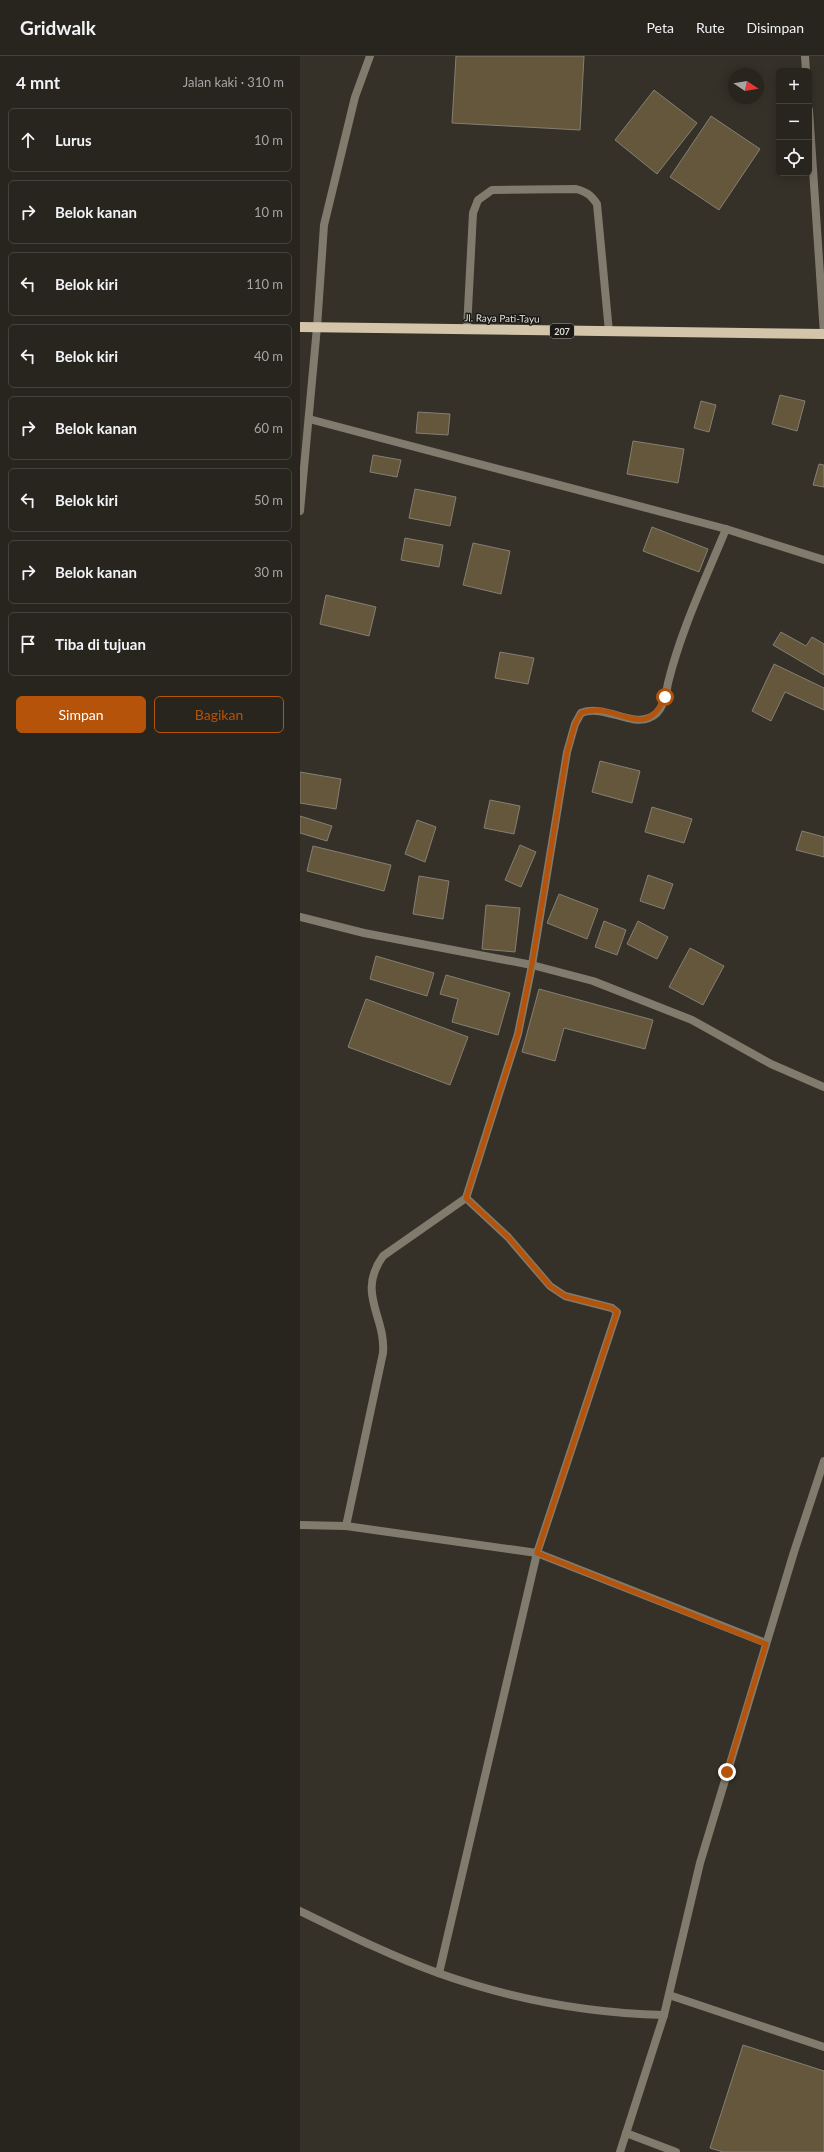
<!DOCTYPE html>
<html lang="id">
<head>
<meta charset="utf-8">
<style>
	body { margin:0; font-family:Lato,sans-serif; background:#302d27; color:#f1f3f6 }
	.controls { position:absolute; right:12px; top:12px; display:grid; overflow:hidden; border-radius:6px; box-shadow:0 2px 10px #0003 }
	.controls button { width:36px; height:36px; display:grid; place-items:center; padding:0; border:0; border-bottom:1px solid #44423c; background:#28251e; color:#f1f3f6; font:20px sans-serif }
	.compass { position:absolute; left:428px; top:12px; width:36px; height:36px; border-radius:50%; background:#28251e; box-shadow:0 2px 10px #0003; rotate:102deg }
	.stop { position:absolute; width:12px; height:12px; margin:-9px; border:3px solid #b45309; border-radius:50%; background:#fff }
	.stop.end { background:#b45309; border-color:#fff; box-shadow:0 1px 4px #0008 }
	.list { margin:0; padding:0; list-style:none }
	h2 { display:flex; justify-content:space-between; align-items:center; height:52px; margin:0; padding:0 16px; font-size:17px }
	h2 small { font-size:13px; font-weight:400; color:#a5a5a4 }
	.list li { display:grid; grid-template-columns:26px 1fr auto; gap:12px; align-items:center; box-sizing:border-box; height:64px; margin:0 8px 8px; padding:0 8px; border:1px solid #44423c; border-radius:6px }
	.list b { display:block; font-size:15px; white-space:nowrap }
	.list em { font-size:13px; font-style:normal; color:#a5a5a4 }
	.actions { display:flex; gap:8px; padding:12px 16px }
	.actions a { flex:1; padding:9px 0; border:1px solid #b45309; border-radius:6px; text-align:center; font-size:14px; color:#b45309 }
	.actions .main { background:#b45309; color:#fff }
	.icon { flex:none; width:22px; height:22px; fill:none; stroke:currentColor; stroke-width:2; stroke-linecap:round; stroke-linejoin:round }
	.map { position:relative; flex:none; width:524px; height:2096px; overflow:hidden }
	header { display:flex; align-items:center; gap:24px; box-sizing:border-box; height:56px; padding:0 20px; background:#28251e; border-bottom:1px solid #44423c }
	header strong { font-size:19px }
	nav { display:flex; gap:22px; margin-inline-start:auto; font-size:14px }
	main { display:flex }
	aside { flex:1; background:#28251e }
	.map>svg:first-child { display:block }
</style>
</head>
<body>
<header>
<strong>Gridwalk</strong>
<nav><a>Peta</a><a>Rute</a><a>Disimpan</a></nav>
</header>
<main>
<aside>
<h2>4 mnt<small>Jalan kaki · 310 m</small></h2>
<ul class="list">
<li><svg class="icon" aria-label="ahead" viewBox="0 0 24 24"><path d="M12 20V5M6 11l6-6 6 6"/></svg><div><b>Lurus</b></div><em>10 m</em></li>
<li><svg class="icon" aria-label="right" viewBox="0 0 24 24"><path d="M7 20v-9h11M14 6l5 5-5 5"/></svg><div><b>Belok kanan</b></div><em>10 m</em></li>
<li><svg class="icon" aria-label="left" viewBox="0 0 24 24"><path d="M17 20v-9H6M10 6l-5 5 5 5"/></svg><div><b>Belok kiri</b></div><em>110 m</em></li>
<li><svg class="icon" aria-label="left" viewBox="0 0 24 24"><path d="M17 20v-9H6M10 6l-5 5 5 5"/></svg><div><b>Belok kiri</b></div><em>40 m</em></li>
<li><svg class="icon" aria-label="right" viewBox="0 0 24 24"><path d="M7 20v-9h11M14 6l5 5-5 5"/></svg><div><b>Belok kanan</b></div><em>60 m</em></li>
<li><svg class="icon" aria-label="left" viewBox="0 0 24 24"><path d="M17 20v-9H6M10 6l-5 5 5 5"/></svg><div><b>Belok kiri</b></div><em>50 m</em></li>
<li><svg class="icon" aria-label="right" viewBox="0 0 24 24"><path d="M7 20v-9h11M14 6l5 5-5 5"/></svg><div><b>Belok kanan</b></div><em>30 m</em></li>
<li><svg class="icon" aria-label="arrive" viewBox="0 0 24 24"><path d="M6 21V4h12l-3 4 3 4H6"/></svg><div><b>Tiba di tujuan</b></div></li>
</ul>
<div class="actions"><a class="main">Simpan</a><a>Bagikan</a></div>
</aside>
<div class="map">
<svg width="524" height="2096" viewBox="0 0 524 2096">
	<rect width="100%" height="100%" fill="#353128"/>
	<g fill="#65573b" stroke="#847f75">
		<path d="M156,0H284L280,74L152,67Z"/>
		<path d="M354,34L397,67L357,118L315,84Z"/>
		<path d="M411,60L460,93L419,154L370,121Z"/>
		<path d="M480,339L505,345L497,375L472,368Z"/>
		<path d="M401,345L416,349L409,376L394,372Z"/>
		<path d="M118,356L150,358L148,379L116,377Z"/>
		<path d="M333,385L384,393L378,427L327,418Z"/>
		<path d="M73,399L101,404L97,421L70,416Z"/>
		<path d="M519,408L524,409V431L513,429Z"/>
		<path d="M115,433L156,441L150,470L109,462Z"/>
		<path d="M352,471L408,493L399,516L343,495Z"/>
		<path d="M105,482L143,489L139,511L101,504Z"/>
		<path d="M173,487L210,495L201,538L163,529Z"/>
		<path d="M26,539L76,551L69,580L20,568Z"/>
		<path d="M481,576L506,590L512,581L524,588V619L473,589Z"/>
		<path d="M200,596L234,602L228,628L195,622Z"/>
		<path d="M474,608L524,632V654L485,636L471,665L452,655Z"/>
		<path d="M300,705L340,715L332,747L292,736Z"/>
		<path d="M0,716L41,723L36,753L0,747Z"/>
		<path d="M190,744L220,750L214,778L184,772Z"/>
		<path d="M352,751L392,763L384,787L345,776Z"/>
		<path d="M0,760L32,770L27,785L0,777Z"/>
		<path d="M117,764L136,771L125,806L105,798Z"/>
		<path d="M502,775L524,781V801L496,794Z"/>
		<path d="M220,789L236,796L221,831L205,824Z"/>
		<path d="M13,790L91,809L84,835L7,815Z"/>
		<path d="M348,819L373,828L364,853L340,845Z"/>
		<path d="M119,820L149,825L143,863L113,858Z"/>
		<path d="M259,838L298,853L287,883L247,867Z"/>
		<path d="M186,849L220,852L215,896L182,893Z"/>
		<path d="M304,865L326,874L317,899L295,891Z"/>
		<path d="M338,865L368,881L357,903L327,888Z"/>
		<path d="M390,892L424,910L403,949L369,931Z"/>
		<path d="M76,900L134,917L127,940L70,923Z"/>
		<path d="M146,919L210,937L198,979L152,966L158,943L140,938Z"/>
		<path d="M239,933L353,964L345,993L264,972L255,1005L222,996Z"/>
		<path d="M66,943L168,981L150,1029L48,991Z"/>
		<path d="M443,1989L524,2015V2096H423L410,2092Z"/>
	</g>
	<g fill="none" stroke-linecap="round" stroke-linejoin="round">
		<g stroke="#817b6e" stroke-width="8">
			<path d="M505,0L506,15"/>
			<path d="M509,54L524,278"/>
			<path d="M17,271L24,169L55,41L70,0"/>
			<path d="M167,273L173,157L178,144L192,134L276,133C287,136 291,139 297,148L309,276"/>
			<path d="M326,2077L376,2096"/>
		</g>
		<g stroke="#817b6e" stroke-width="8">
			<path d="M9,363L426,473L524,504"/>
			<path d="M0,455L17,271"/>
			<path d="M0,861L64,877L232,909L293,925L392,964L471,1008L524,1031"/>
			<path d="M0,1469L46,1470L83,1297C86,1260 56,1238 83,1200L166,1142L218,978L232,909L267,696L275,668L281,657C303,648 331,670 349,662C363,657 366,639 368,627C381,574 405,524 426,473"/>
			<path d="M46,1470L237,1497L317,1256L312,1252L265,1240L250,1230L208,1181L166,1142"/>
			<path d="M0,1855C45,1877 91,1900 138,1917C211,1943 288,1957 364,1959"/>
			<path d="M139,1917L237,1497L466,1587"/>
			<path d="M369,1939L524,1991"/>
			<path d="M320,2096L364,1959L400,1807L494,1496L524,1405"/>
		</g>
		<path stroke="#d2c5aa" stroke-width="10" d="M0,271L524,278"/>
	</g>
	<g fill="none" stroke-linecap="round" stroke-linejoin="round">
		<path stroke="#b45309" stroke-width="5" d="M365,641C345,689 314,643 281,657L275,668L267,696L232,908L218,978L166,1142L208,1181L250,1230L265,1240L312,1252L317,1256L237,1497L466,1588L427,1716"/>
	</g>
	<g text-anchor="middle" dominant-baseline="central" stroke-width="3" stroke-linejoin="round" paint-order="stroke">
		<rect fill="#1b1915" stroke="#a5a39e" stroke-width="1" x="250" y="268" width="24" height="14" rx="3"/>
		<g font-size="9" font-weight="bold" fill="#e0ded8">
			<text x="262" y="275">207</text>
		</g>
		<g font-size="10" fill="#e0ded8" stroke="#1b1915">
			<text transform="translate(202 262) rotate(1)">Jl. Raya Pati-Tayu</text>
		</g>
	</g>
</svg>
<div class="controls">
<button>+</button>
<button>−</button>
<button><svg class="icon" aria-label="locate" viewBox="0 0 24 24"><circle cx="12" cy="12" r="6"/><path d="M12 2v4M12 18v4M2 12h4M18 12h4"/></svg></button>
</div>
<svg class="compass" viewBox="-18 -18 36 36"><path d="M0-13l5 13h-10z" fill="#e53935"/><path d="M0 13l5-13h-10z" fill="#a5a5a4"/></svg>
<div class="stop" style="left:365px;top:641px"></div>
<div class="stop end" style="left:427px;top:1716px"></div>
</div>
</main>
</body>
</html>
